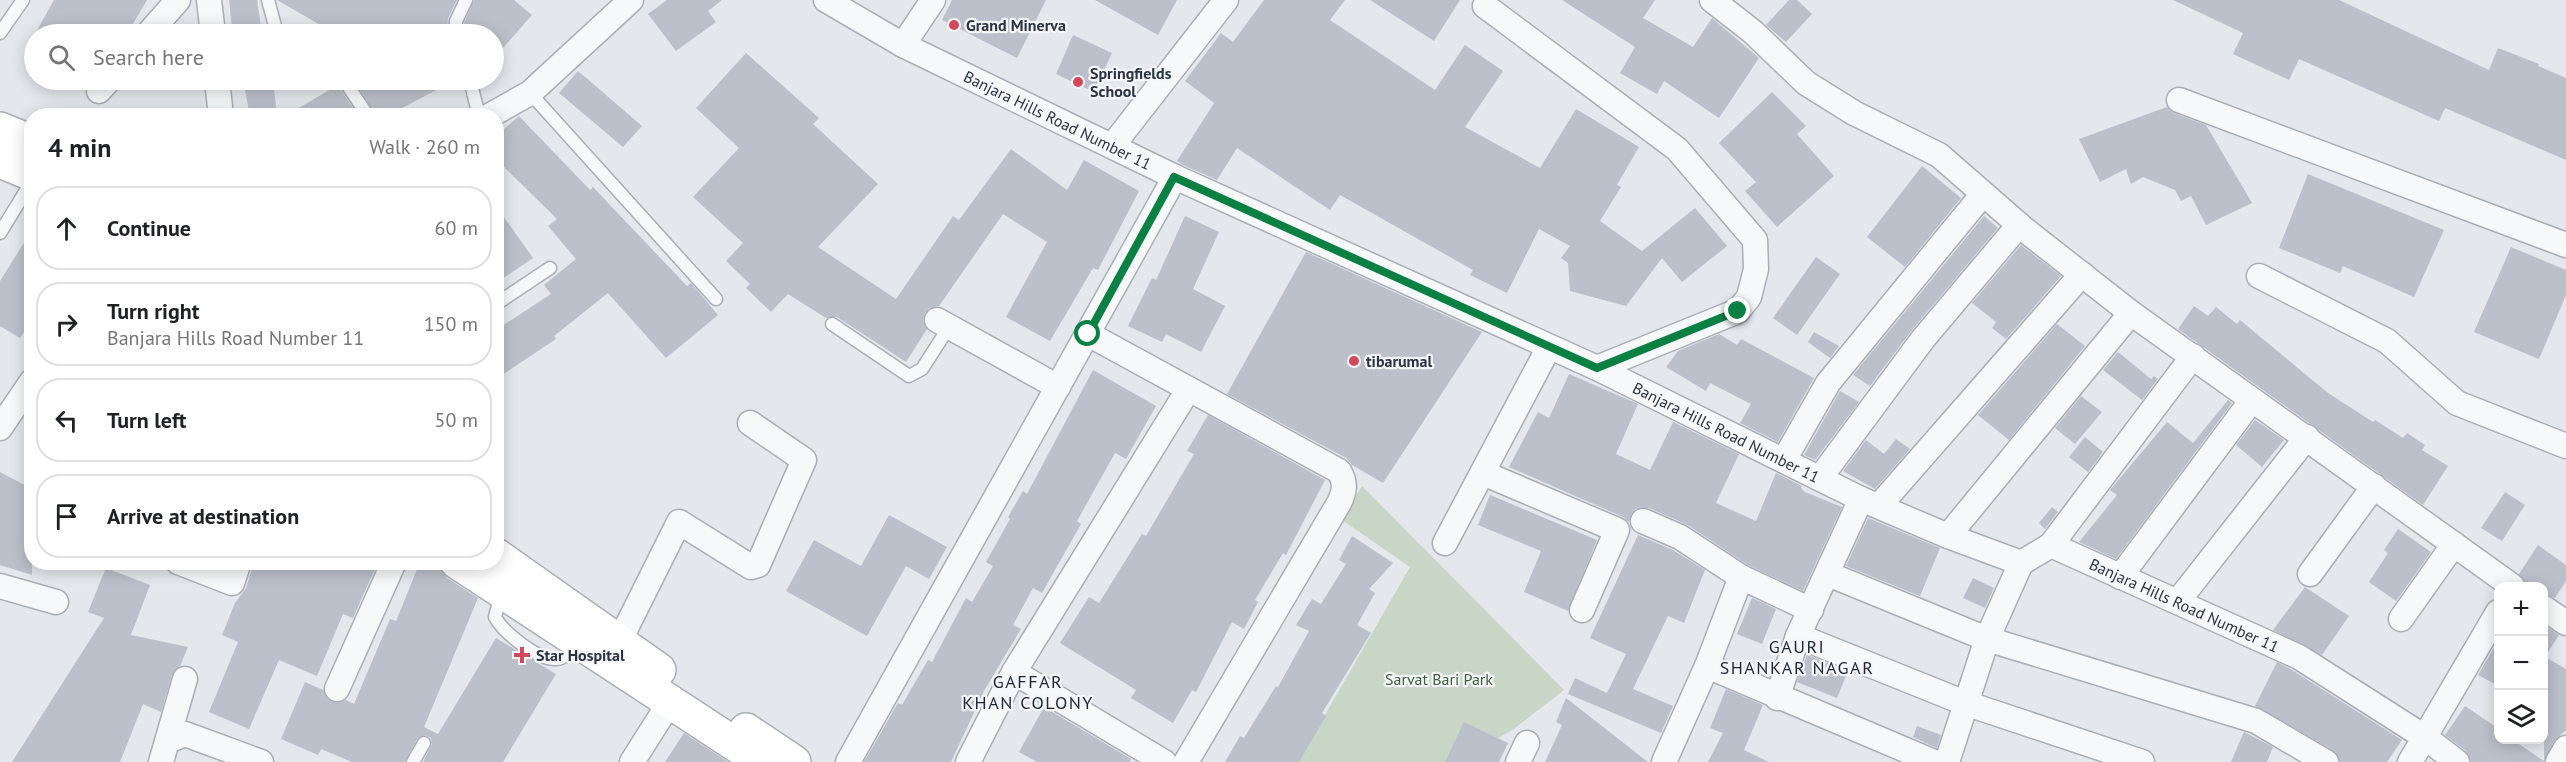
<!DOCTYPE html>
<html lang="en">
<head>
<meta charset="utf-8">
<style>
	body { margin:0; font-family:"PT Sans",sans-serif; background:#f6f6f6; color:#202124 }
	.controls { position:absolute; right:18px; bottom:18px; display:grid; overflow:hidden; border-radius:12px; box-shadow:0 3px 15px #0003 }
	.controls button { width:54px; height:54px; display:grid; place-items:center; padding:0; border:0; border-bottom:2px solid #e0e0e0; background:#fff; color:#202124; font:30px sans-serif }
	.stop { position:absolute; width:18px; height:18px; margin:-14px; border:4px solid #0b8043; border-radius:50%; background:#fff }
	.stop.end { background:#0b8043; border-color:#fff; box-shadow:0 2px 6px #0008 }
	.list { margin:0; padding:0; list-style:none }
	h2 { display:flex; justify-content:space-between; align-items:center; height:78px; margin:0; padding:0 24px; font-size:26px }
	h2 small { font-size:20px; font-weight:400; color:#757577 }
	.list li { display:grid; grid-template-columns:39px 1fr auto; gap:18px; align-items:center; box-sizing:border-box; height:84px; margin:0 12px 12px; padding:0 12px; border:2px solid #e0e0e0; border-radius:24px }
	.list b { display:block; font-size:22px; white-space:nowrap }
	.list p { margin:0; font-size:20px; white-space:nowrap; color:#757577 }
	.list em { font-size:20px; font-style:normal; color:#757577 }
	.icon { flex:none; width:33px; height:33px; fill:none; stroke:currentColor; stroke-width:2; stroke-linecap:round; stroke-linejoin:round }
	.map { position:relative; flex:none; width:2566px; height:762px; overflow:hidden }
	.search { position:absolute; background:#fff; box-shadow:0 3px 15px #0003; left:24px; top:24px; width:480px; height:66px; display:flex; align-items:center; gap:15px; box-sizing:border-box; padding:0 21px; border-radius:33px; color:#757577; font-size:22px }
	.panel { position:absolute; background:#fff; box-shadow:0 3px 15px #0003; left:24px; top:108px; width:480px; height:462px; border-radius:24px }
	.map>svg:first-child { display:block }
</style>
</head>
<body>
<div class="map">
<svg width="2566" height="762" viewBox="0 0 2566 762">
	<rect width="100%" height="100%" fill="#e4e7ec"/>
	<path fill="#c9d6c5" d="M1362,486L1564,690L1515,728L1459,762H1298L1410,567L1342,520Z"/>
	<g fill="#bbc0ca">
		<path d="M54,0H147L127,34H35Z"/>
		<path d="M229,0H257L262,34H238L237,27L232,28Z"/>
		<path d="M277,0H457L448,18L447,34H336Z"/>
		<path d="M474,0H514L532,15L494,58V34H463L464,23Z"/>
		<path d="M667,0H722L708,11L716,22L676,51L648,14Z"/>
		<path d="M952,0H1046L1017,58L942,20Z"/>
		<path d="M1095,0H1177L1158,35Z"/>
		<path d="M1264,0H1345L1330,20L1435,90L1465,45L1503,71L1465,127L1540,168L1576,109L1639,147L1617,185L1621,187L1600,221L1642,251L1695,208L1727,246L1682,282L1662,258L1626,306L1570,291L1568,263L1561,258L1570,246L1539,229L1507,293L1470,275L1473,270L1340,195L1330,210L1237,148L1217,180L1183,165L1177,161L1214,103L1185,81L1221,33L1233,42Z"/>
		<path d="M1370,0H1460L1434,41Z"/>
		<path d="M1562,0H1655L1643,18L1693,47L1712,18L1759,58L1719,118L1664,81L1657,94L1620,73L1635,47Z"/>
		<path d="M1789,0H1797L1812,14L1786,42L1766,25Z"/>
		<path d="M2173,0H2339L2489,70L2498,48L2539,64L2538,66L2566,78V160L2445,108L2439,121L2299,59L2289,80L2233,54L2243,33Z"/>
		<path d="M1073,35L1112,53L1094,92L1056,74Z"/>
		<path d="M746,53L819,118L813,124L878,184L818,247L896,299L953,216L959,220L1011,149L1067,190L1084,160L1139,191L1098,270L1093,268L1050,341L1006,317L1047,242L1003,214L939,306L930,308L925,313L923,321L927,329L906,362L837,317L826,318L788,294L771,312L746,288L750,284L726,261L743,243L693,197L739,148L696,108Z"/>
		<path d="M578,71L642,126L623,147L559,93Z"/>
		<path d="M243,80H273L277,116H250Z"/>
		<path d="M354,80H455L387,116H376Z"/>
		<path d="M338,85L358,116H285Z"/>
		<path d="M1772,92L1806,126L1797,134L1834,176L1777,227L1745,191L1756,182L1719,143Z"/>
		<path d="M2167,107L2174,113L2206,125L2252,203L2206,225L2191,196L2181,201L2175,190L2143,177L2131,184L2126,169L2100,182L2079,139Z"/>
		<path d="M519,116L590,190L593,187L687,286L691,283L718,315L666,358L608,293L554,336L556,339L496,379V330L551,294L544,285L576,259L548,226L557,219L496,159V136Z"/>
		<path d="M1922,166L1961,198L1905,267L1867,237Z"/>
		<path d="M2308,174L2444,230L2414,297L2343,266L2340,273L2279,248Z"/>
		<path d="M496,206L533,258L496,283Z"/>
		<path d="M1185,216L1219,232L1193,289L1225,306L1201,352L1166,334L1162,342L1128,326L1152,278L1156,280Z"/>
		<path d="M1984,216L1998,228L1912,330L1870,386L1853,375Z"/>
		<path d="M32,230V320L20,338L0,326V281Z"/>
		<path d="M2021,245L2061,276L2006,339L1992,328L1996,322L1972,303Z"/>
		<path d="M2511,247L2566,270V295L2539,359L2474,332Z"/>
		<path d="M1306,252L1482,332L1383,483L1352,465L1346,458L1227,394Z"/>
		<path d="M1816,257L1840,274L1797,335L1773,318Z"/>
		<path d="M2194,306L2208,316L2216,307L2237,324L2240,320L2328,393L2373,422L2375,420L2403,438L2407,433L2425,445L2422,450L2448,466L2423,505L2178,329Z"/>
		<path d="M2057,324L2085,346L2009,440L1978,415Z"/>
		<path d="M1814,332L1839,346L1830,358L1808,342Z"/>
		<path d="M1719,334L1737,345L1741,339L1814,378L1778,442L1740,423L1751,404L1710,383L1706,391L1666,367L1678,351Z"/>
		<path d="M2118,352L2151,379L2154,376L2158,379L2142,400L2103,370Z"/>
		<path d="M1093,370L1156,406L1126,459L1115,453L1077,521L1081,524L1042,593L1033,588L1013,625L1021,629L984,691L951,762H864L898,703L902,705L928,660L932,662L966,598L972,602L993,566L986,562L1010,519L1008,517L1023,491L1027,494Z"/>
		<path d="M1569,374L1638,404L1616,454L1650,470L1673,422L1739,454L1716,503L1756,521L1776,473L1802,486L1801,488L1805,492L1842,507L1803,591L1748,565L1686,524L1649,508L1635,509L1629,522L1623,517L1509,467L1538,412L1549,418Z"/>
		<path d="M1840,391L1859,402L1815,460L1804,455Z"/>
		<path d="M2081,396L2102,412L2075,444L2055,428Z"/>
		<path d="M2228,400L2232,403L2116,559L2079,542L2117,495L2110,490L2167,422L2193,443Z"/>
		<path d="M1208,415L1325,480L1286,555L1283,553L1255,600L1258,602L1244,629L1232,622L1196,692L1192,690L1173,723L1131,698L1136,690L1060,643L1089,597L1099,603L1142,534L1146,536L1194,454L1187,451Z"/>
		<path d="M2255,420L2284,440L2262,467L2236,445Z"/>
		<path d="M2085,437L2103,452L2088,472L2069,457Z"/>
		<path d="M1896,439L1910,449L1875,489L1843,471L1866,440L1884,454Z"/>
		<path d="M0,472L32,489V575L0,565Z"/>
		<path d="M2505,492L2525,505L2502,541L2481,528Z"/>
		<path d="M1490,495L1597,540L1568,611L1524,592L1541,551L1478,525Z"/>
		<path d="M2052,507L2058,512L2045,529L2039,523Z"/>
		<path d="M889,515L947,547L929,579L906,566L867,636L786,591L814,540L861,566Z"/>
		<path d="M1868,518L1940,548L1920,596L1846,566Z"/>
		<path d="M2398,529L2431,552L2396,601L2369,582L2388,553L2384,550Z"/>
		<path d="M1638,535L1673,550L1705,570L1684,623L1668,616L1633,689L1673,706L1661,733L1568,694L1575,678L1607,693L1626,654L1590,638Z"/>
		<path d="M1352,536L1393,563L1369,589L1375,593L1357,625L1371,633L1322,713L1326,716L1299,762H1225L1240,736L1244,738L1276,686L1278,687L1309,631L1296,625L1312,599L1321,604L1346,564L1339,560Z"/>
		<path d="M2538,545L2566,565V581L2555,598L2544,594V586L2526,585L2519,574Z"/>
		<path d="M254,562H378L353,618L343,614L317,676L279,660L249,729L209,712L238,642L222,635L235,603L246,588Z"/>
		<path d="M420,562L439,566L447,578L478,598L424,727L438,734L496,638L556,674L503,762H423L432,744L431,738L425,735L417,739L405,762H352L321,749L318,755L281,739L305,682L323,690L332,702L346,700L354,704L390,619L396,621Z"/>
		<path d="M106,568L150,585L131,635L188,647L180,666L172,675L161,712L143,704L120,762H12L104,618L88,612Z"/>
		<path d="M1973,578L1994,588L1985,608L1963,598Z"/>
		<path d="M2305,587L2349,616L2322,655L2273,630Z"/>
		<path d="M1752,598L1776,609L1762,644L1737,634Z"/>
		<path d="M2544,625L2559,635L2545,657L2566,669V730L2554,741L2544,762H2471L2466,751L2445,735L2465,706L2499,729V740H2513L2544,761Z"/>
		<path d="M2499,639V686L2478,675Z"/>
		<path d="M1807,655L1848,671L1837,698L1797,682Z"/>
		<path d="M2277,662L2292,670L2402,740L2387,762H2340L2333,750L2255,706Z"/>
		<path d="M1726,689L1763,705L1744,750L1769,762H1708L1723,733L1710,728Z"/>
		<path d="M1566,698L1648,762H1545L1562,725L1556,722Z"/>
		<path d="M1044,707L1131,759L1130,762H1037L1019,752Z"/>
		<path d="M1464,722L1508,743L1499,762H1445Z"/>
		<path d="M1917,726L1941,735L1937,748L1913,737Z"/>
		<path d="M2244,732L2273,747L2267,762H2231Z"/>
		<path d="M684,733L728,762H665Z"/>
	</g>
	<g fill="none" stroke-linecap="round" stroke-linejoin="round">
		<g stroke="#a9aeb7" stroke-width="15">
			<g id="lane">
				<path d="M268,0L276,30L281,34"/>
				<path d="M0,33L23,0"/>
				<path d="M455,34L456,21L466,0"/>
				<path d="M344,80L368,116"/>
				<path d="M470,80L479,116"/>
				<path d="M530,93L716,299"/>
				<path d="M0,233L32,181"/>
				<path d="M496,304L550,268"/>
				<path d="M832,324L909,376L922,369L949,327"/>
				<path d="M501,594L495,617C503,632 537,660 556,659C566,659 571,650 577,642"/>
				<path d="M413,762L424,743"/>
			</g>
		</g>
		<g stroke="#a9aeb7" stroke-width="27">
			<g id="street">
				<path d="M209,0L213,34"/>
				<path id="s1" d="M826,0L903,45L1175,177L1597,368L1861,499L1948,536L2021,563L2051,545L2299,657L2426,738L2457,762"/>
				<path d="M1712,0L1753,32L1806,83L1854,113L1939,155L2025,230L2131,313L2512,586"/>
				<path d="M1485,6L1677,149L1755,240L1756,269L1749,297L1738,311L1597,368"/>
				<path d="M148,34L178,0"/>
				<path d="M903,45L933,0"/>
				<path d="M217,80L221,116"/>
				<path d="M99,91L109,80"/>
				<path d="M2179,100L2566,245"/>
				<path d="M489,116L530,93L631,0"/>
				<path d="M1113,145L1226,0"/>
				<path d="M2259,276L2387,341L2457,403L2566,446"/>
				<path d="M937,320L1058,387"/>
				<path d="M1088,334L1339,471C1346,483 1345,491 1339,503L1186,762"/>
				<path d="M0,428L32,381"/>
				<path d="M1784,460L1828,383L1983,194"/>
				<path d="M1483,473L1617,530L1582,610"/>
				<path d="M1820,478L1923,339L2019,225"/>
				<path d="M1879,506L2082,274"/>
				<path d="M1643,521L1680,537L1741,577L1811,610"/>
				<path d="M1948,536L2131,313"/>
				<path d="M1445,543L1549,347"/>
				<path d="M2051,545L2193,356"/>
				<path d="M178,562L232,583L239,562"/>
				<path d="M1828,574L1987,639L2256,721L2326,762"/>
				<path d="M2310,574L2374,486"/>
				<path d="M2120,577L2252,400"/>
				<path d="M0,586L56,602"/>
				<path d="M2178,601L2307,437"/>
				<path d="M2544,608L2566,623"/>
				<path d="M2401,619L2454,544"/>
				<path d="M1798,636L1965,703L2142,762"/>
				<path d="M619,642L679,522L751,567L758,565L804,460L750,423"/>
				<path d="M1707,666L1934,762"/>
				<path d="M1014,672L1164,762"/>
				<path d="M337,689L394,562"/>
				<path d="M1777,698L1798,636L1861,499"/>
				<path d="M168,741L185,734L261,762"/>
				<path d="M161,762L185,679"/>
				<path d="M632,762L670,702"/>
				<path d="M848,762L1175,177"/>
				<path d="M968,762L1014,672L1188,390"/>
				<path d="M1518,762L1527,743"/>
				<path d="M1664,762L1707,666L1741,577"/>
				<path d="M1947,762L1987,639L2021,563"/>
				<path d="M2410,762L2498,612"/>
				<path d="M2558,762L2566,748"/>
			</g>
		</g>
		<g stroke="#a9aeb7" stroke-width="36">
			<g id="secondary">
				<path d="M0,129L32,142"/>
				<path d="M0,161L32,174"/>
				<path d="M496,555L659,670"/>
				<path d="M457,562L762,762"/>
				<path d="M746,730L794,762"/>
			</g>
		</g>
		<use href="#lane" stroke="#f7f8fa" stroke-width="12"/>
		<use href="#street" stroke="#f7f8fa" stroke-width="24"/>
		<use href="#secondary" stroke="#fff" stroke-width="33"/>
	</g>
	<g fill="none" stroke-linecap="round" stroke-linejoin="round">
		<path stroke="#0b8043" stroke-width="8" d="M1088,334L1174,177L1597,368L1738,311"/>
	</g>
	<g fill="#d1495b" stroke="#f4f6f9" stroke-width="2">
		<circle cx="954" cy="25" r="6"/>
		<circle cx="1078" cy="82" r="6"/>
		<circle cx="1354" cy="361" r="6"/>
		<path d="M519 646h6v6h6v6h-6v6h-6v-6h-6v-6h6z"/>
	</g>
	<g text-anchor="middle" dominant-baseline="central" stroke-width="4.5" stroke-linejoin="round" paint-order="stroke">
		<g font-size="16" font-weight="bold" fill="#2b3445" stroke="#f4f6f9" text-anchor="start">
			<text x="966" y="25">Grand Minerva</text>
			<text x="1090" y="73">Springfields<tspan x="1090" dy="18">School</tspan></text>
			<text x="1366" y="361">tibarumal</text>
			<text x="536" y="655">Star Hospital</text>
		</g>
		<g font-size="16" fill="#2b3445" stroke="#f4f6f9">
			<text stroke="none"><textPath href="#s1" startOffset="261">Banjara Hills Road Number 11</textPath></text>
			<text stroke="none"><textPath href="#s1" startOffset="999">Banjara Hills Road Number 11</textPath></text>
			<text stroke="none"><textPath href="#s1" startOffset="1503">Banjara Hills Road Number 11</textPath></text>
		</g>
		<g font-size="16" fill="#3f6138" stroke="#f4f6f9">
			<text x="1439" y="679">Sarvat Bari Park</text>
		</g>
		<g font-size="18" letter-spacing="1.5" fill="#1d2536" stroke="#f4f6f9">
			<text x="1797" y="646">GAURI<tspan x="1797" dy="21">SHANKAR NAGAR</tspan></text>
			<text x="1028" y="681">GAFFAR<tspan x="1028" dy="21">KHAN COLONY</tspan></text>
		</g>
	</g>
</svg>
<div class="controls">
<button>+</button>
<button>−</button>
<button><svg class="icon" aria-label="layers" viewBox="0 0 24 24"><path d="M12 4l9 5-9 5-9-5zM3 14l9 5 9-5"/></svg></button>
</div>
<div class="stop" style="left:1088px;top:334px"></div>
<div class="stop end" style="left:1738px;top:311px"></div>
<div class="search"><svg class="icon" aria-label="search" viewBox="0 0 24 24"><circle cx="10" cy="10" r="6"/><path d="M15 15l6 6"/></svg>Search here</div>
<section class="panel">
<h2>4 min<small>Walk · 260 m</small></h2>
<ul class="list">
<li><svg class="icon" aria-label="ahead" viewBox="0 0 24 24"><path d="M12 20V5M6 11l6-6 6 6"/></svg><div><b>Continue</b></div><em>60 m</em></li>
<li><svg class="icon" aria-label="right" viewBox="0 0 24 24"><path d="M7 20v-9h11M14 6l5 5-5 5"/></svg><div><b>Turn right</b><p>Banjara Hills Road Number 11</p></div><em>150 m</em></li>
<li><svg class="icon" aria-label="left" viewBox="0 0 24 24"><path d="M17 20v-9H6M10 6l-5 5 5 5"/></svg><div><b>Turn left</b></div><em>50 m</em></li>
<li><svg class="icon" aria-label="arrive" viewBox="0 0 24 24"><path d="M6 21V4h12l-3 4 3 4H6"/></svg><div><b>Arrive at destination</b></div></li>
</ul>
</section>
</div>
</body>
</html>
